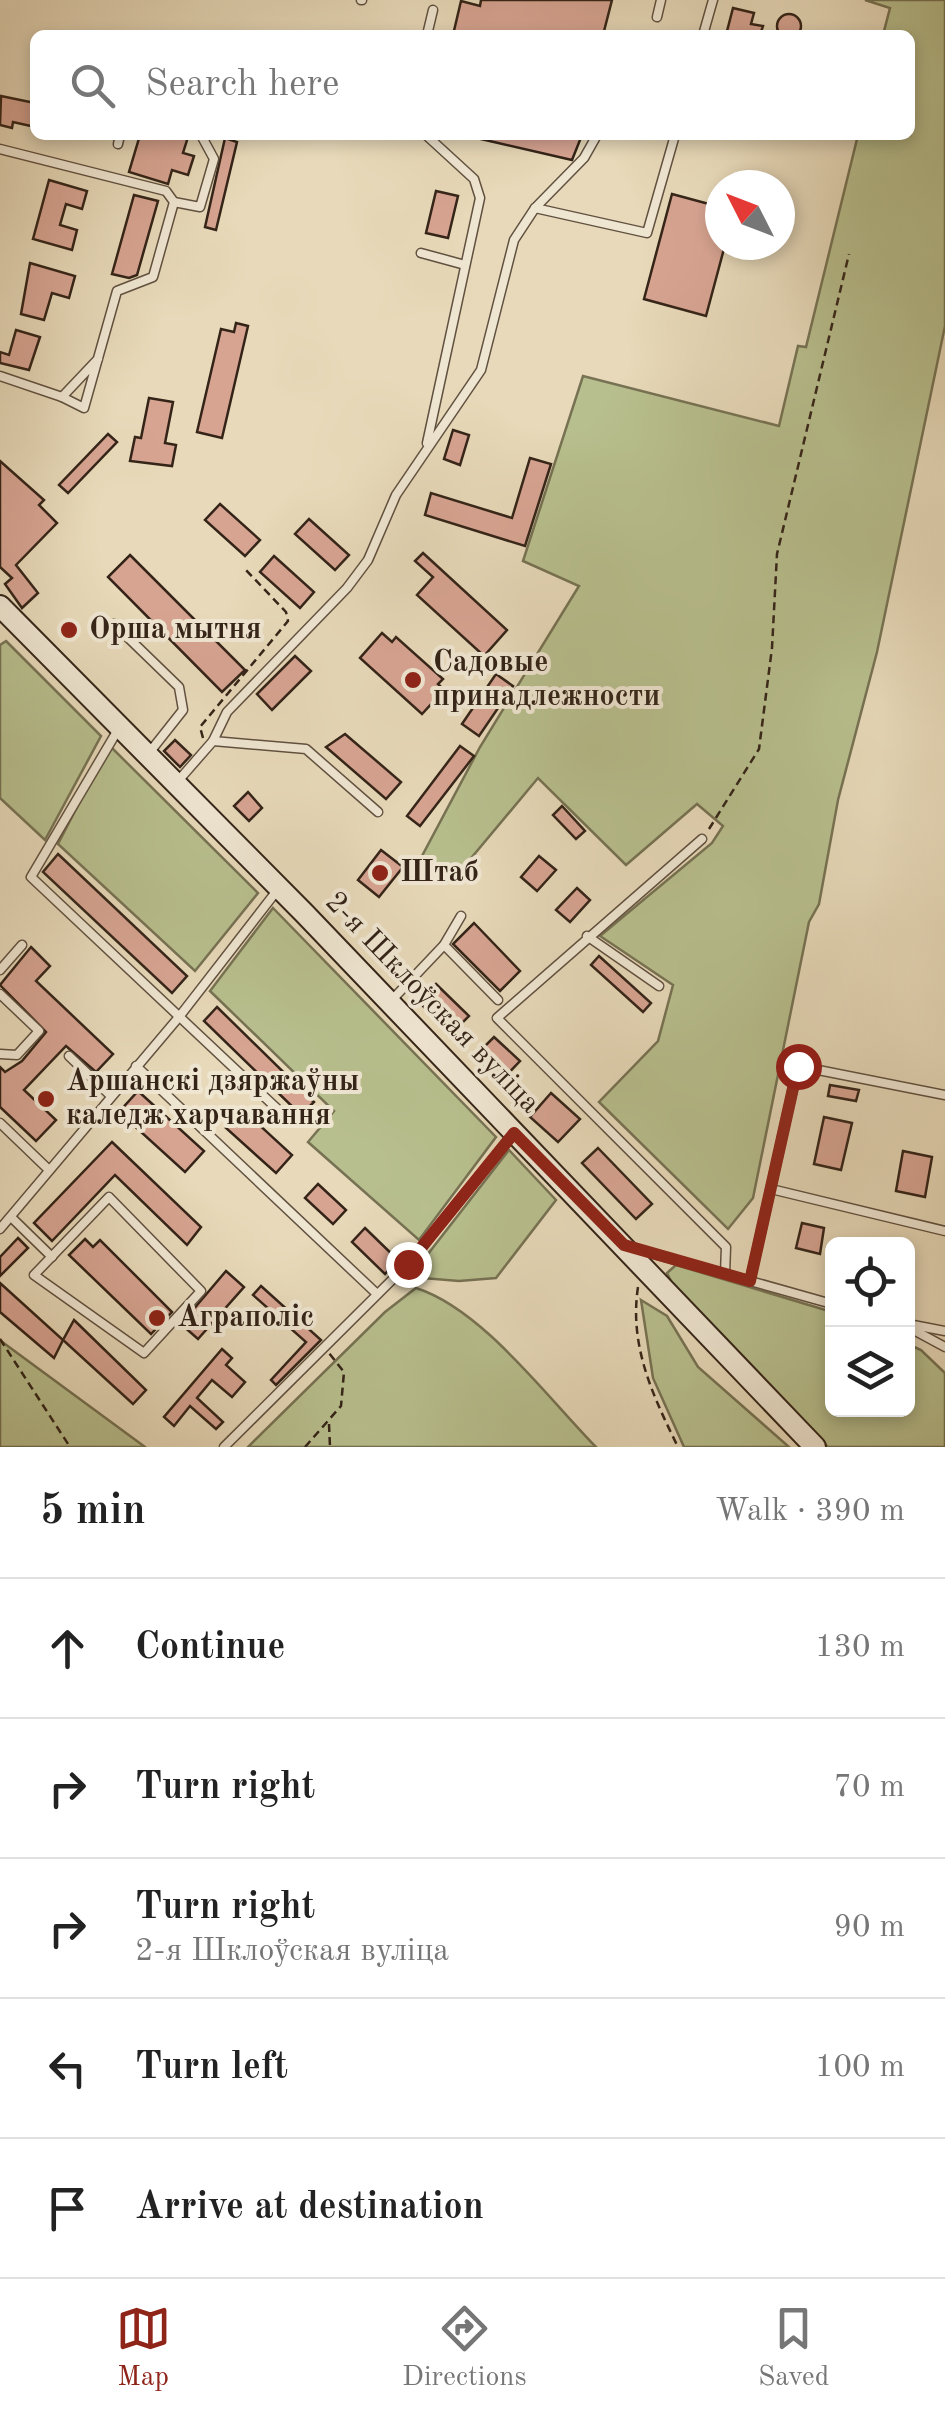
<!DOCTYPE html>
<html lang="en">
<head>
<meta charset="utf-8">
<style>
	body { margin:0; font-family:"Old Standard TT",serif; background:#f6f6f6; color:#222 }
	.controls { position:absolute; right:30px; bottom:30px; display:grid; overflow:hidden; border-radius:15px; box-shadow:0 5px 15px #0003 }
	.controls button { width:90px; height:90px; display:grid; place-items:center; padding:0; border:0; border-bottom:2px solid #e0e0e0; background:#fff; color:#222; font:50px sans-serif }
	.compass { position:absolute; left:705px; top:170px; width:90px; height:90px; border-radius:50%; background:#fff; box-shadow:0 5px 15px #0003; rotate:312deg }
	.stop { position:absolute; width:30px; height:30px; margin:-22px; border:8px solid #8f2418; border-radius:50%; background:#fff }
	.stop.end { background:#8f2418; border-color:#fff; box-shadow:0 2px 10px #0008 }
	.list { margin:0; padding:0; list-style:none }
	h2 { display:flex; justify-content:space-between; align-items:center; height:130px; margin:0; padding:0 40px; font-size:42px }
	h2 small { font-size:32px; font-weight:400; color:#767676 }
	.list li { display:grid; grid-template-columns:65px 1fr auto; gap:30px; align-items:center; box-sizing:border-box; height:140px; padding:0 40px; border-top:2px solid #e0e0e0 }
	.list b { display:block; font-size:38px; white-space:nowrap }
	.list p { margin:0; font-size:32px; white-space:nowrap; color:#767676 }
	.list em { font-size:32px; font-style:normal; color:#767676 }
	.icon { flex:none; width:55px; height:55px; fill:none; stroke:currentColor; stroke-width:2; stroke-linecap:round; stroke-linejoin:round }
	.map { position:relative; flex:none; width:945px; height:1447px; overflow:hidden }
	.search { position:absolute; background:#fff; box-shadow:0 5px 15px #0003; left:30px; right:30px; top:30px; height:110px; display:flex; align-items:center; gap:25px; box-sizing:border-box; padding:0 35px; border-radius:15px; color:#767676; font-size:38px }
	.sheet { height:830px; background:#fff }
	nav { display:flex; justify-content:space-around; align-items:center; box-sizing:border-box; height:140px; border-top:2px solid #e0e0e0; background:#fff; font-size:28px; color:#767676 }
	nav a { display:grid; justify-items:center; gap:5px }
	nav .on { color:#8f2418 }
	.map>svg:first-child { display:block }
</style>
</head>
<body>
<div class="map">
<svg width="945" height="1447" viewBox="0 0 945 1447">
	<rect width="100%" height="100%" fill="#e7d9b9"/>
	<filter id="stains"><feTurbulence type="fractalNoise" baseFrequency=".002" numOctaves="4"/><feColorMatrix values="0 0 0 0 .2 0 0 0 0 .09 0 0 0 0 .02 0 0 0 .5 -.17"/></filter>
	<radialGradient id="worn" r=".72"><stop offset=".6" stop-color="#630" stop-opacity="0"/><stop offset="1" stop-color="#630" stop-opacity=".3"/></radialGradient>
	<g fill="#b8bf8e" stroke="#767253" stroke-width="2.5">
		<path d="M865,0H945V326L877,652L838,800L819,904L809,922L753,1198L728,1229L599,1102L658,1041L673,985L600,936L712,843L723,826L697,804L626,865L538,778L457,875L422,856L480,747L579,586L523,561L583,376L779,426L798,346L806,347L858,135H910V35H883L890,8Z"/>
		<path d="M6,641L101,736L45,840L0,798V645Z"/>
		<path d="M109,745L258,893L195,971L58,844Z"/>
		<path d="M273,908L496,1137L419,1240L308,1142L334,1111L210,991Z"/>
		<path d="M509,1150L556,1200L496,1278L459,1281L410,1277Z"/>
		<path d="M676,1265L832,1312V1410H908V1344L921,1350L945,1373V1447H828L676,1291L667,1273Z"/>
		<path d="M416,1288C482,1309 546,1396 596,1447H248L385,1312Z"/>
		<path d="M641,1300L667,1316L698,1367L789,1447H684L653,1378Z"/>
		<path d="M0,1340L5,1344L145,1447H0Z"/>
	</g>
	<g fill="#d7a492" stroke="#342418" stroke-width="2.5">
		<path d="M481,0H612L603,35H453L461,1L480,6Z"/>
		<path d="M733,8L754,13L751,24L763,26L760,35H726Z"/>
		<circle cx="789" cy="26" r="12"/>
		<path d="M1,96L35,103V127L13,122L12,128L0,125Z"/>
		<path d="M140,135L188,137L183,153L194,156L188,175L172,170L168,184L129,172Z"/>
		<path d="M482,135H582L572,160L481,139Z"/>
		<path d="M225,138L237,142L216,230L205,227Z"/>
		<path d="M49,180L87,191L82,209L66,204L60,225L77,230L72,250L33,239Z"/>
		<path d="M436,191L458,196L448,238L426,233Z"/>
		<path d="M672,194L720,207V245H725L706,316L644,299Z"/>
		<path d="M134,195L158,201L137,275L129,278L112,274Z"/>
		<path d="M30,263L75,276L69,298L52,293L44,320L21,314Z"/>
		<path d="M236,323L248,326L222,438L197,432L221,329L234,332Z"/>
		<path d="M16,330L40,337L29,370L0,363V352L9,355Z"/>
		<path d="M149,398L173,402L165,443L176,445L172,466L130,461L135,437L141,438Z"/>
		<path d="M453,430L469,435L460,465L444,459Z"/>
		<path d="M108,434L117,442L68,493L59,485Z"/>
		<path d="M530,458L551,464L525,546L425,515L431,493L512,518Z"/>
		<path d="M0,461L44,500L39,505L57,523L16,565L38,593L22,608L5,584L12,578L0,567Z"/>
		<path d="M220,504L260,540L245,556L205,520Z"/>
		<path d="M309,519L349,555L335,570L295,534Z"/>
		<path d="M423,553L507,630L484,656L417,595L433,577L415,561Z"/>
		<path d="M130,555L245,670L222,692L108,577Z"/>
		<path d="M274,556L314,592L300,608L260,572Z"/>
		<path d="M382,633L392,642L396,637L443,679L438,684L444,690L422,714L360,658Z"/>
		<path d="M295,656L311,671L272,710L257,694Z"/>
		<path d="M496,674L513,686L479,736L462,724Z"/>
		<path d="M345,734L401,782L386,799L326,747Z"/>
		<path d="M175,740L191,755L180,767L164,751Z"/>
		<path d="M460,746L474,756L420,826L407,816Z"/>
		<path d="M248,792L262,808L249,821L234,806Z"/>
		<path d="M562,806L585,831L576,839L553,815Z"/>
		<path d="M381,850L403,867L379,897L358,880Z"/>
		<path d="M58,854L187,976L172,993L43,872Z"/>
		<path d="M539,856L556,870L537,891L521,877Z"/>
		<path d="M577,888L590,900L570,922L556,910Z"/>
		<path d="M474,923L520,971L500,991L453,944Z"/>
		<path d="M31,947L50,966L36,981L113,1054L96,1072L66,1046L24,1090L56,1120L36,1141L0,1107V1067L5,1072L22,1061L46,1032L0,985Z"/>
		<path d="M599,956L651,1003L643,1012L591,965Z"/>
		<path d="M436,984L469,1016L451,1034L418,1001Z"/>
		<path d="M217,1007L314,1102L301,1115L204,1021Z"/>
		<path d="M494,1037L520,1061L501,1081L475,1056Z"/>
		<path d="M830,1085L859,1090L856,1101L828,1096Z"/>
		<path d="M138,1091L204,1151L185,1172L119,1112Z"/>
		<path d="M551,1093L580,1119L558,1142L530,1117Z"/>
		<path d="M243,1110L292,1155L276,1173L226,1128Z"/>
		<path d="M824,1117L852,1123L841,1170L814,1164Z"/>
		<path d="M112,1142L201,1227L187,1245L115,1175L52,1241L34,1223Z"/>
		<path d="M598,1148L652,1204L636,1219L582,1163Z"/>
		<path d="M903,1151L932,1157L925,1197L896,1191Z"/>
		<path d="M318,1184L346,1210L333,1224L305,1198Z"/>
		<path d="M802,1223L824,1228L820,1254L796,1248Z"/>
		<path d="M365,1228L398,1260L385,1274L352,1242Z"/>
		<path d="M18,1238L28,1248L0,1276V1257Z"/>
		<path d="M85,1239L93,1247L100,1240L172,1312L151,1334L69,1255Z"/>
		<path d="M226,1271L244,1287L198,1339L181,1324Z"/>
		<path d="M0,1283L63,1340L54,1358L0,1312Z"/>
		<path d="M261,1286L321,1340L276,1385L271,1380L306,1342L253,1295Z"/>
		<path d="M74,1320L146,1390L133,1404L63,1340Z"/>
		<path d="M222,1349L232,1358L226,1365L245,1382L232,1397L212,1380L197,1398L223,1422L216,1429L190,1406L174,1426L164,1417Z"/>
	</g>
	<g fill="none" stroke-linecap="round" stroke-linejoin="round">
		<g stroke="#615140" stroke-width="11">
			<g id="lane">
				<path d="M361,0H362"/>
				<path d="M657,17L661,0"/>
				<path d="M427,35L433,10"/>
				<path d="M703,35L713,0"/>
				<path d="M426,135L474,179L480,198L427,443"/>
				<path d="M118,144L120,135"/>
				<path d="M0,149L166,191L174,202L153,277L117,291L84,408L62,397L98,359"/>
				<path d="M174,202L200,207L214,159L201,135"/>
				<path d="M535,208L647,233L675,135"/>
				<path d="M421,253L465,265"/>
				<path d="M0,376L62,397"/>
				<path d="M114,624L179,687L183,710L149,753"/>
				<path d="M119,728L31,877L287,1118"/>
				<path d="M213,741L306,749L378,812"/>
				<path d="M178,781L213,741L227,712L347,588L368,560L396,495L481,370L514,240L535,208L584,158L597,135"/>
				<path d="M702,839L497,1018L726,1247L725,1274"/>
				<path d="M587,936L659,986"/>
				<path d="M444,945L498,1000"/>
				<path d="M0,970L22,945"/>
				<path d="M0,994L39,1031L17,1055L0,1054"/>
				<path d="M390,1002L444,945L461,916"/>
				<path d="M69,1056L110,1095"/>
				<path d="M136,1066L377,1294"/>
				<path d="M0,1123L49,1170"/>
				<path d="M771,1189L945,1231"/>
				<path d="M109,1197L201,1291L144,1353L34,1275Z"/>
				<path d="M12,1218L52,1257"/>
				<path d="M0,1229L179,1017L279,888"/>
				<path d="M633,1248L832,1304"/>
				<path d="M750,1281L798,1066L945,1095"/>
				<path d="M908,1324L945,1331"/>
				<path d="M908,1327L945,1347"/>
				<path d="M224,1447L408,1264L514,1133"/>
			</g>
		</g>
		<g stroke="#342418" stroke-width="24">
			<path id="secondary" d="M0,606L305,914L815,1447"/>
		</g>
		<g stroke="#342418" stroke-width="2.5" stroke-dasharray="8 5" stroke-linecap="butt">
			<path d="M203,738L200,727L288,621L286,612L245,569"/>
			<path d="M709,829L759,749L772,648L777,554L849,254"/>
			<path d="M638,1287C629,1346 653,1396 678,1447"/>
			<path d="M0,1339L70,1447"/>
			<path d="M329,1424L330,1447"/>
			<path d="M305,1447L341,1406L344,1372L329,1353"/>
		</g>
		<use href="#lane" stroke="#efe6d2" stroke-width="8"/>
		<use href="#secondary" stroke="#efe6d2" stroke-width="20"/>
	</g>
	<g fill="none" stroke-linecap="round" stroke-linejoin="round">
		<path stroke="#8f2418" stroke-width="12" d="M408,1264L514,1133L624,1245L750,1281L798,1066"/>
	</g>
	<g fill="#8f2418" stroke="#efe6d2" stroke-width="4">
		<circle cx="69" cy="630" r="10"/>
		<circle cx="413" cy="680" r="10"/>
		<circle cx="380" cy="873" r="10"/>
		<circle cx="46" cy="1099" r="10"/>
		<circle cx="157" cy="1318" r="10"/>
	</g>
	<g text-anchor="middle" dominant-baseline="central" stroke-width="8" stroke-linejoin="round" paint-order="stroke">
		<g font-size="30" font-weight="bold" fill="#342418" stroke="#efe6d2" text-anchor="start">
			<text x="89" y="630">Орша мытня</text>
			<text x="433" y="663">Садовые<tspan x="433" dy="34">принадлежности</tspan></text>
			<text x="400" y="873">Штаб</text>
			<text x="66" y="1082">Аршанскі дзяржаўны<tspan x="66" dy="34">каледж харчавання</tspan></text>
			<text x="177" y="1318">Аграполіс</text>
		</g>
		<g font-size="30" fill="#342418" stroke="#efe6d2">
			<text transform="translate(432 1003) rotate(46)">2-я Шклоўская вуліца</text>
		</g>
	</g>
	<rect width="100%" height="100%" filter="url(#stains)"/>
	<rect width="100%" height="100%" fill="url(#worn)"/>
</svg>
<div class="controls">
<button><svg class="icon" aria-label="locate" viewBox="0 0 24 24"><circle cx="12" cy="12" r="6"/><path d="M12 2v4M12 18v4M2 12h4M18 12h4"/></svg></button>
<button><svg class="icon" aria-label="layers" viewBox="0 0 24 24"><path d="M12 4l9 5-9 5-9-5zM3 14l9 5 9-5"/></svg></button>
</div>
<svg class="compass" viewBox="-18 -18 36 36"><path d="M0-13l5 13h-10z" fill="#e53935"/><path d="M0 13l5-13h-10z" fill="#767676"/></svg>
<div class="stop" style="left:798px;top:1066px"></div>
<div class="stop end" style="left:408px;top:1264px"></div>
<div class="search"><svg class="icon" aria-label="search" viewBox="0 0 24 24"><circle cx="10" cy="10" r="6"/><path d="M15 15l6 6"/></svg>Search here</div>
</div>
<section class="sheet">
<h2>5 min<small>Walk · 390 m</small></h2>
<ul class="list">
<li><svg class="icon" aria-label="ahead" viewBox="0 0 24 24"><path d="M12 20V5M6 11l6-6 6 6"/></svg><div><b>Continue</b></div><em>130 m</em></li>
<li><svg class="icon" aria-label="right" viewBox="0 0 24 24"><path d="M7 20v-9h11M14 6l5 5-5 5"/></svg><div><b>Turn right</b></div><em>70 m</em></li>
<li><svg class="icon" aria-label="right" viewBox="0 0 24 24"><path d="M7 20v-9h11M14 6l5 5-5 5"/></svg><div><b>Turn right</b><p>2-я Шклоўская вуліца</p></div><em>90 m</em></li>
<li><svg class="icon" aria-label="left" viewBox="0 0 24 24"><path d="M17 20v-9H6M10 6l-5 5 5 5"/></svg><div><b>Turn left</b></div><em>100 m</em></li>
<li><svg class="icon" aria-label="arrive" viewBox="0 0 24 24"><path d="M6 21V4h12l-3 4 3 4H6"/></svg><div><b>Arrive at destination</b></div></li>
</ul>
</section>
<nav>
<a class="on"><svg class="icon" aria-label="map" viewBox="0 0 24 24"><path d="M3 6l6-2 6 2 6-2v14l-6 2-6-2-6 2zM9 4v14M15 6v14"/></svg>Map</a>
<a><svg class="icon" aria-label="directions" viewBox="0 0 24 24"><path d="M12 3l9 9-9 9-9-9zM9 14v-3h6M13 9l2 2-2 2"/></svg>Directions</a>
<a><svg class="icon" aria-label="saved" viewBox="0 0 24 24"><path d="M7 4h10v16l-5-4-5 4z"/></svg>Saved</a>
</nav>
</body>
</html>
